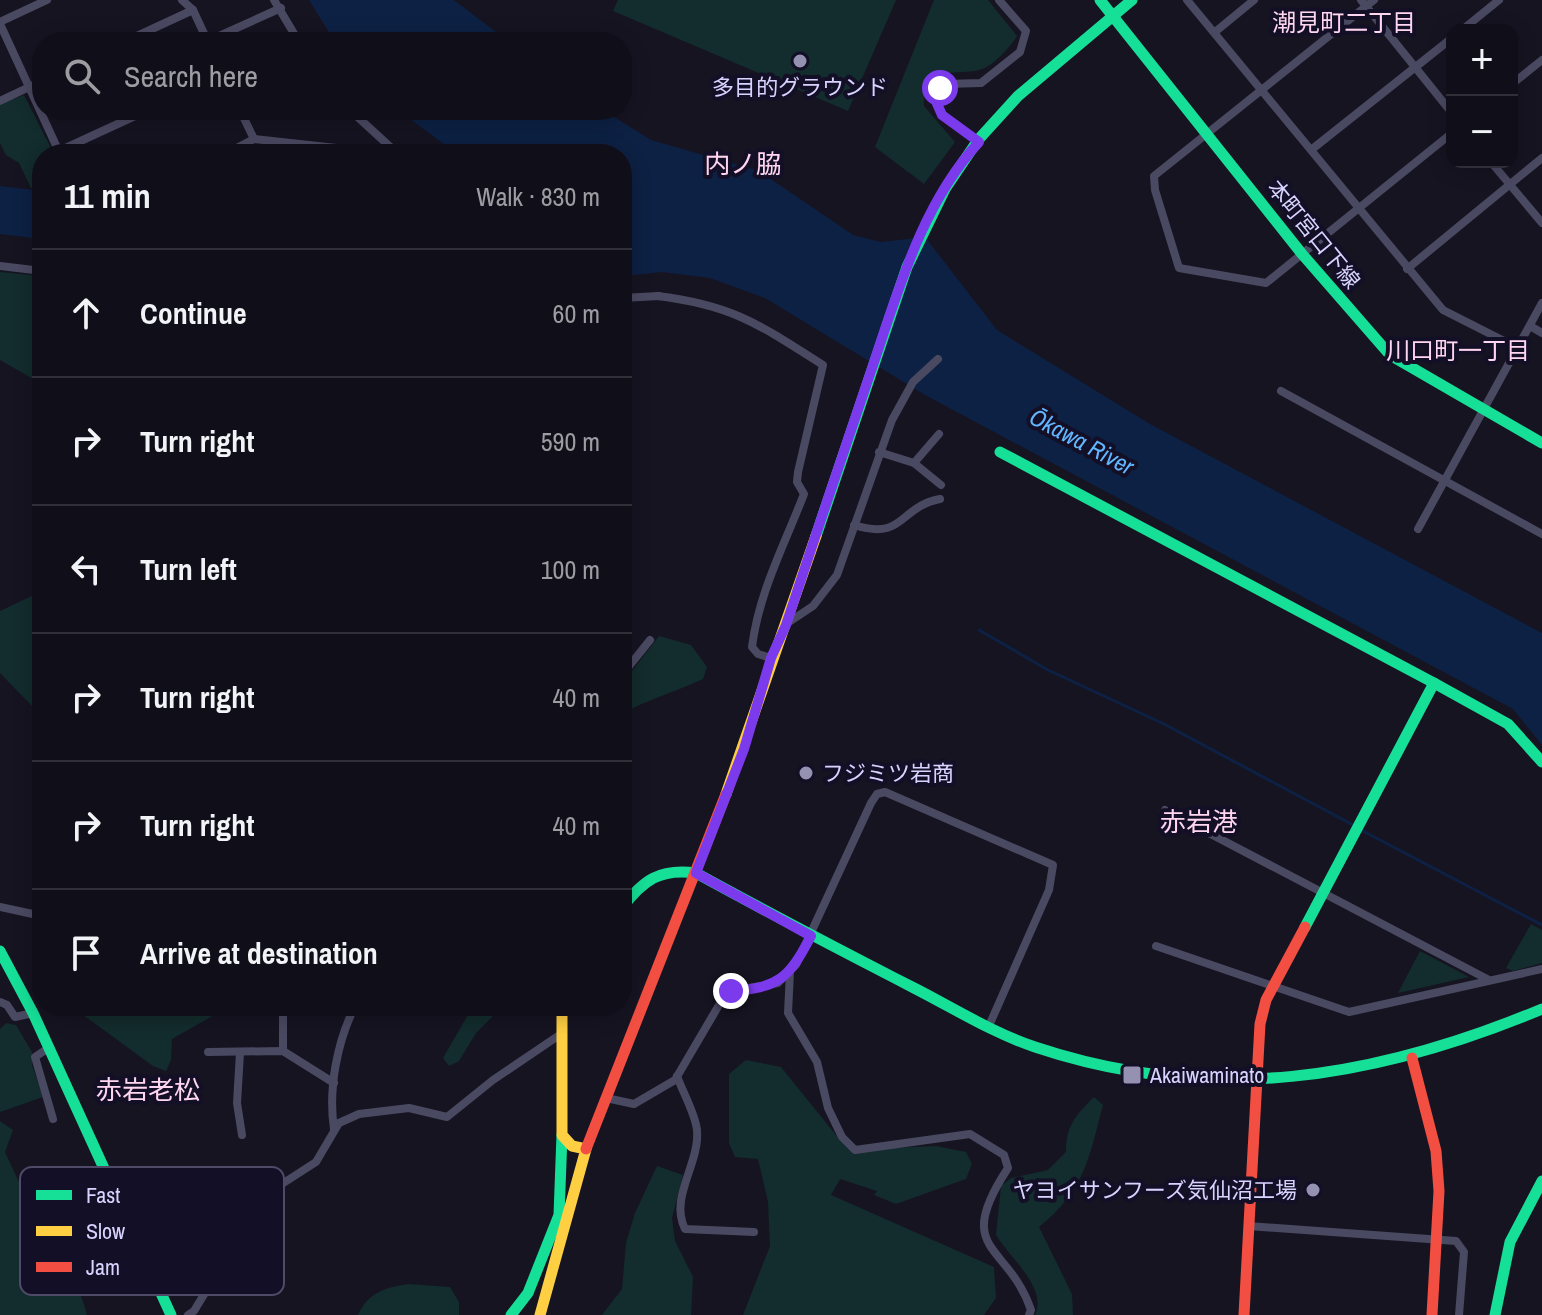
<!DOCTYPE html>
<html lang="en">
<head>
<meta charset="utf-8">
<style>
	body { margin:0; font-family:"Archivo Narrow","Noto Sans JP",sans-serif; background:#1e1d26; color:#f1f3f6 }
	.controls { position:absolute; right:24px; top:24px; display:grid; overflow:hidden; border-radius:16px; box-shadow:0 4px 20px #0003 }
	.controls button { width:72px; height:72px; display:grid; place-items:center; padding:0; border:0; border-bottom:2px solid #302f38; background:#100f19; color:#f1f3f6; font:40px sans-serif }
	.stop { position:absolute; width:24px; height:24px; margin:-18px; border:6px solid #7c3aed; border-radius:50%; background:#fff }
	.stop.end { background:#7c3aed; border-color:#fff; box-shadow:0 2px 8px #0008 }
	.list { margin:0; padding:0; list-style:none }
	h2 { display:flex; justify-content:space-between; align-items:center; height:104px; margin:0; padding:0 32px; font-size:34px }
	h2 small { font-size:26px; font-weight:400; color:#9c9ca2 }
	.list li { display:grid; grid-template-columns:52px 1fr auto; gap:24px; align-items:center; box-sizing:border-box; height:128px; padding:0 32px; border-top:2px solid #302f38 }
	.list b { display:block; font-size:30px; white-space:nowrap }
	.list em { font-size:26px; font-style:normal; color:#9c9ca2 }
	.icon { flex:none; width:44px; height:44px; fill:none; stroke:currentColor; stroke-width:2; stroke-linecap:round; stroke-linejoin:round }
	.map { position:relative; flex:none; width:1542px; height:1315px; overflow:hidden }
	.search { position:absolute; background:#100f19; box-shadow:0 4px 20px #0003; left:32px; top:32px; width:600px; height:88px; display:flex; align-items:center; gap:20px; box-sizing:border-box; padding:0 28px; border-radius:32px; color:#9c9ca2; font-size:30px }
	.panel { position:absolute; background:#100f19; box-shadow:0 4px 20px #0003; left:32px; top:144px; width:600px; height:872px; border-radius:32px }
	.map>svg:first-child { display:block }
</style>
</head>
<body>
<div class="map">
<svg width="1542" height="1315" viewBox="0 0 1542 1315">
	<rect width="100%" height="100%" fill="#161421"/>
	<g fill="#132c2d">
		<path d="M618,0H896L848,111L613,11Z"/>
		<path d="M934,0H988L1017,36C1010,47 993,67 979,70C957,76 924,63 924,106L955,142L924,184L875,147Z"/>
		<path d="M24,95L54,154H42V189L31,188L19,163L6,155L0,143V104Z"/>
		<path d="M0,272L42,276V384L0,360Z"/>
		<path d="M42,591V706L33,707L0,673V611Z"/>
		<path d="M659,636L691,645L707,667L703,679C676,692 648,699 622,714V684Z"/>
		<path d="M1531,924L1542,930V963L1513,971L1506,968Z"/>
		<path d="M1420,951L1469,977L1398,993Z"/>
		<path d="M71,1006H212L216,1014L172,1039L171,1060L166,1071L153,1066Z"/>
		<path d="M473,1006H500V1009L476,1033L459,1061L449,1066L443,1058Z"/>
		<path d="M6,1023L16,1025L32,1052V1065L43,1097L0,1112V1029Z"/>
		<path d="M746,1060L781,1067L840,1140L868,1149L936,1146L966,1152L972,1164L966,1179L896,1204L874,1195L877,1191L840,1179L831,1195L994,1267L996,1298L984,1315H743L770,1246L768,1202L758,1159L735,1157L729,1143V1074Z"/>
		<path d="M1094,1097L1103,1105C1089,1159 1084,1191 1039,1227L1072,1294L1073,1315H1035C1048,1288 1009,1257 996,1235L1001,1186L1011,1178L1048,1170L1066,1152C1066,1125 1076,1115 1094,1097Z"/>
		<path d="M0,1121L13,1130L5,1152L25,1195L32,1231L42,1232C60,1256 80,1285 87,1315H0Z"/>
		<path d="M657,1166L683,1175L672,1218L675,1241L693,1277L691,1315H602L622,1289L626,1243L635,1213Z"/>
		<path d="M408,1284L450,1287L459,1302V1315H358C368,1292 385,1288 408,1284Z"/>
	</g>
	<g fill="#0d2144">
		<path d="M309,0H454L509,42H335Z"/>
		<path d="M398,110H603L651,140L759,171L853,235L881,242L925,237L997,330L1150,424L1542,633V745L1513,709L925,395L765,298L710,278L662,272L622,276V154H457Z"/>
		<path d="M0,186L42,191V239L0,234Z"/>
	</g>
	<g fill="none" stroke-linecap="round" stroke-linejoin="round">
		<g stroke="#0d2144" stroke-width="3">
			<path d="M979,630L1048,670L1164,724L1355,826"/>
			<path d="M1361,830L1542,925"/>
		</g>
		<g stroke="#4a4962" stroke-width="8">
			<path d="M182,0L193,10L208,42"/>
			<path d="M274,0L299,42"/>
			<path d="M1187,0L1443,310L1516,347"/>
			<path d="M1361,0L1452,113"/>
			<path d="M1374,0L1154,176L1155,190L1179,268L1266,283L1452,133"/>
			<path d="M0,22L47,0"/>
			<path d="M0,24L60,154"/>
			<path d="M1462,30L1499,0"/>
			<path d="M1215,32L1254,0"/>
			<path d="M208,41L281,8"/>
			<path d="M124,42L193,10"/>
			<path d="M1512,84L1542,60"/>
			<path d="M0,101L42,81"/>
			<path d="M240,110L254,139"/>
			<path d="M350,110L398,154"/>
			<path d="M979,142L942,115L935,99L945,84L981,83L1020,52L1026,31L999,0"/>
			<path d="M1311,150L1452,38"/>
			<path d="M59,151L148,110"/>
			<path d="M225,154L254,139L373,152L387,145"/>
			<path d="M1491,162L1542,223"/>
			<path d="M0,266L42,271"/>
			<path d="M1407,269L1542,158"/>
			<path d="M657,296C733,305 760,325 823,365L798,472L797,482L804,494C784,546 759,592 752,647L758,654L771,658"/>
			<path d="M622,298L659,296"/>
			<path d="M1530,326L1542,333"/>
			<path d="M1281,391L1542,534"/>
			<path d="M879,452L914,463L941,485"/>
			<path d="M914,463L939,434"/>
			<path d="M854,525C905,541 898,507 940,499"/>
			<path d="M1418,529L1542,303"/>
			<path d="M786,624L813,606L837,575L892,420L913,382L938,359"/>
			<path d="M622,675L650,640"/>
			<path d="M1165,810L1489,980"/>
			<path d="M0,907L42,916"/>
			<path d="M1156,946L1349,1012L1542,969"/>
			<path d="M790,972L788,1013L817,1062L828,1108L842,1137L855,1150L970,1134L1004,1155L1008,1168C952,1253 1008,1242 1031,1310L1029,1315"/>
			<path d="M0,1002L7,1005L15,1017L33,1013"/>
			<path d="M283,1006V1051"/>
			<path d="M47,1049L35,1057L53,1119"/>
			<path d="M208,1052L283,1051L334,1083"/>
			<path d="M240,1053L237,1103L242,1135"/>
			<path d="M677,1076C683,1093 695,1113 697,1130C700,1164 669,1197 685,1229L754,1232"/>
			<path d="M606,1098L634,1104L675,1080L719,1005L731,991L778,983L796,965L871,803L877,794L885,792L1053,865L1049,890L988,1028"/>
			<path d="M334,1129C328,1089 337,1042 355,1006"/>
			<path d="M1248,1226L1456,1241L1464,1252L1459,1315"/>
			<path d="M188,1315L194,1311L254,1212L271,1191L316,1162L339,1123L359,1114L409,1108L447,1117L493,1080L561,1034"/>
		</g>
		<g stroke="#16e098" stroke-width="11">
			<path d="M1100,0L1302,254L1390,355L1542,443"/>
			<path d="M1000,452L1434,683"/>
			<path d="M816,536L907,267L945,189L978,140L1018,96L1132,0"/>
			<path d="M622,908C643,880 660,868 696,873C769,913 842,951 916,989C955,1009 993,1033 1035,1047C1212,1106 1374,1079 1542,1009"/>
			<path d="M1305,927L1434,683L1508,724L1542,762"/>
			<path d="M0,951L33,1013L171,1315"/>
			<path d="M511,1315L528,1293L559,1215L562,1135"/>
			<path d="M1495,1315L1510,1242L1542,1181"/>
		</g>
		<g stroke="#ffcf43" stroke-width="11">
			<path d="M726,794L816,536"/>
			<path d="M540,1315L586,1149L572,1146L562,1135V1006"/>
		</g>
		<g stroke="#f24e42" stroke-width="11">
			<path d="M1412,1058L1436,1151L1439,1191L1432,1315"/>
			<path d="M586,1149L726,794"/>
			<path d="M1244,1315L1260,1024L1266,1000L1305,927"/>
		</g>
	</g>
	<g fill="none" stroke-linecap="round" stroke-linejoin="round">
		<path stroke="#7c3aed" stroke-width="10" d="M731,991C779,988 789,978 811,936L696,873L744,749L771,658L786,625C814,540 842,456 871,371C898,292 921,205 979,142L942,115L935,99L940,88"/>
	</g>
	<g fill="#9591b1" stroke="#130f26" stroke-width="3">
		<circle cx="800" cy="61" r="8"/>
		<circle cx="806" cy="773" r="8"/>
		<rect x="1122" y="1065" width="20" height="20" rx="4"/>
		<circle cx="1313" cy="1190" r="8"/>
	</g>
	<g text-anchor="middle" dominant-baseline="central" stroke-width="8" stroke-linejoin="round" paint-order="stroke">
		<g font-size="22" fill="#d9d4ff" stroke="#130f26" text-anchor="start">
			<text x="800" y="87" text-anchor="middle">多目的グラウンド</text>
			<text x="822" y="773">フジミツ岩商</text>
			<text x="1150" y="1075">Akaiwaminato</text>
			<text x="1297" y="1190" text-anchor="end">ヤヨイサンフーズ気仙沼工場</text>
		</g>
		<g font-size="22" fill="#d9d4ff" stroke="#130f26">
			<text transform="translate(1314 234) rotate(51)">本町宮口下線</text>
		</g>
		<g font-size="24" fill="#ffd6f0" stroke="#130f26">
			<text x="1344" y="22">潮見町二丁目</text>
			<text x="1458" y="350">川口町一丁目</text>
		</g>
		<g font-size="24" font-style="italic" fill="#62b6ff" stroke="#130f26">
			<text transform="translate(1082 441) rotate(28)">Ōkawa River</text>
		</g>
		<g font-size="26" fill="#ffd6f0" stroke="#130f26">
			<text x="743" y="163">内ノ脇</text>
			<text x="1199" y="821">赤岩港</text>
			<text x="148" y="1089">赤岩老松</text>
		</g>
	</g>
	<rect x="20" y="1167" width="264" height="128" rx="12" fill="#130f26" stroke="#4e4a67" stroke-width="2"/>
	<rect x="36" y="1190" width="36" height="10" fill="#16e098"/>
	<rect x="36" y="1226" width="36" height="10" fill="#ffcf43"/>
	<rect x="36" y="1262" width="36" height="10" fill="#f24e42"/>
	<g font-size="22" fill="#d9d4ff">
		<text x="86" y="1203">Fast</text>
		<text x="86" y="1239">Slow</text>
		<text x="86" y="1275">Jam</text>
	</g>
</svg>
<div class="controls">
<button>+</button>
<button>−</button>
</div>
<div class="stop" style="left:940px;top:88px"></div>
<div class="stop end" style="left:731px;top:991px"></div>
<div class="search"><svg class="icon" aria-label="search" viewBox="0 0 24 24"><circle cx="10" cy="10" r="6"/><path d="M15 15l6 6"/></svg>Search here</div>
<section class="panel">
<h2>11 min<small>Walk · 830 m</small></h2>
<ul class="list">
<li><svg class="icon" aria-label="ahead" viewBox="0 0 24 24"><path d="M12 20V5M6 11l6-6 6 6"/></svg><div><b>Continue</b></div><em>60 m</em></li>
<li><svg class="icon" aria-label="right" viewBox="0 0 24 24"><path d="M7 20v-9h11M14 6l5 5-5 5"/></svg><div><b>Turn right</b></div><em>590 m</em></li>
<li><svg class="icon" aria-label="left" viewBox="0 0 24 24"><path d="M17 20v-9H6M10 6l-5 5 5 5"/></svg><div><b>Turn left</b></div><em>100 m</em></li>
<li><svg class="icon" aria-label="right" viewBox="0 0 24 24"><path d="M7 20v-9h11M14 6l5 5-5 5"/></svg><div><b>Turn right</b></div><em>40 m</em></li>
<li><svg class="icon" aria-label="right" viewBox="0 0 24 24"><path d="M7 20v-9h11M14 6l5 5-5 5"/></svg><div><b>Turn right</b></div><em>40 m</em></li>
<li><svg class="icon" aria-label="arrive" viewBox="0 0 24 24"><path d="M6 21V4h12l-3 4 3 4H6"/></svg><div><b>Arrive at destination</b></div></li>
</ul>
</section>
</div>
</body>
</html>
